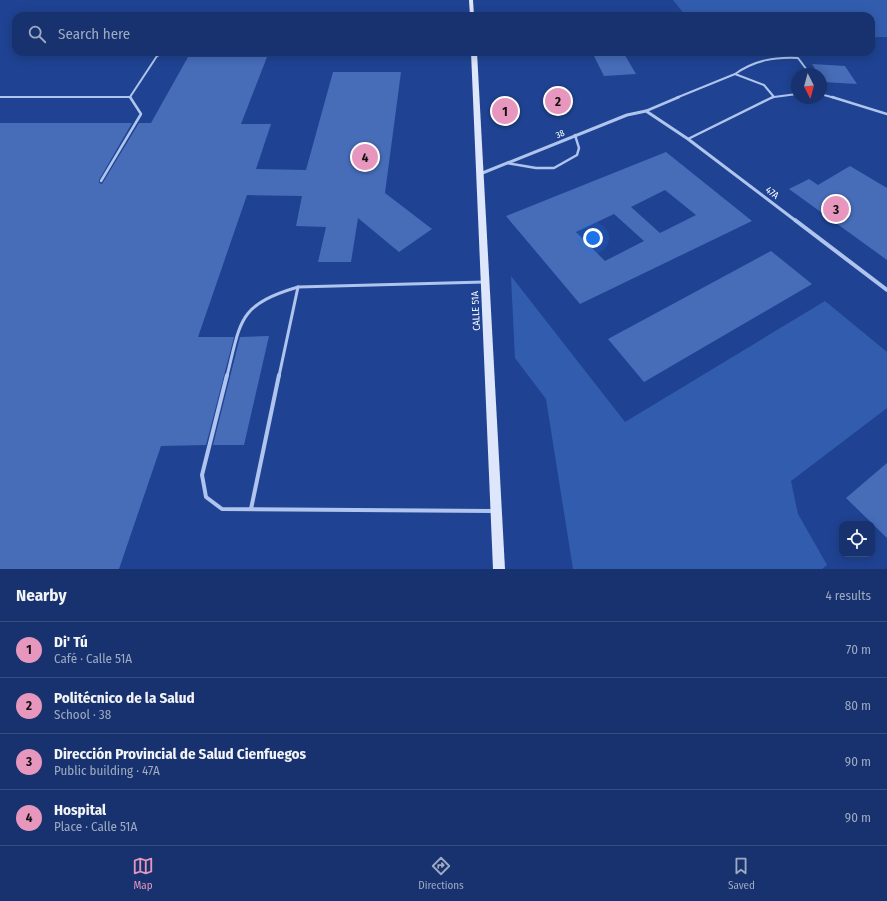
<!DOCTYPE html>
<html lang="en">
<head>
<meta charset="utf-8">
<style>
	body { margin:0; font-family:"Fira Sans Condensed",sans-serif; background:#203a73; color:#f1f3f6 }
	.controls { position:absolute; right:12px; bottom:12px; display:grid; overflow:hidden; border-radius:8px; box-shadow:0 2px 10px #0003 }
	.controls button { width:36px; height:36px; display:grid; place-items:center; padding:0; border:0; border-bottom:1px solid #364d81; background:#17326e; color:#f1f3f6; font:20px sans-serif }
	.compass { position:absolute; left:791px; top:68px; width:36px; height:36px; border-radius:50%; background:#17326e; box-shadow:0 2px 10px #0003; rotate:174deg }
	.you { position:absolute; left:593px; top:238px; width:14px; height:14px; margin:-10px; border:3px solid #fff; border-radius:50%; background:#1a73e8; box-shadow:0 0 0 6px #1a73e833 }
	.badge { display:grid; place-items:center; width:26px; height:26px; border-radius:50%; background:#e797bd; color:#111; font-size:13px; font-weight:700 }
	.pin { position:absolute; translate:-50% -50%; border:2px solid #fff; box-shadow:0 1px 4px #0006 }
	.list { margin:0; padding:0; list-style:none }
	h2 { display:flex; justify-content:space-between; align-items:center; height:52px; margin:0; padding:0 16px; font-size:17px }
	h2 small { font-size:13px; font-weight:400; color:#9eaac2 }
	.list li { display:grid; grid-template-columns:26px 1fr auto; gap:12px; align-items:center; box-sizing:border-box; height:56px; padding:0 16px; border-top:1px solid #364d81 }
	.list b { display:block; font-size:15px; white-space:nowrap }
	.list p { margin:0; font-size:13px; white-space:nowrap; color:#9eaac2 }
	.list em { font-size:13px; font-style:normal; color:#9eaac2 }
	.icon { flex:none; width:22px; height:22px; fill:none; stroke:currentColor; stroke-width:2; stroke-linecap:round; stroke-linejoin:round }
	.map { position:relative; flex:none; width:887px; height:569px; overflow:hidden }
	.search { position:absolute; background:#17326e; box-shadow:0 2px 10px #0003; left:12px; right:12px; top:12px; height:44px; display:flex; align-items:center; gap:10px; box-sizing:border-box; padding:0 14px; border-radius:12px; color:#9eaac2; font-size:15px }
	.sheet { height:276px; background:#17326e }
	nav { display:flex; justify-content:space-around; align-items:center; box-sizing:border-box; height:56px; border-top:1px solid #364d81; background:#17326e; font-size:11px; color:#9eaac2 }
	nav a { display:grid; justify-items:center; gap:2px }
	nav .on { color:#e797bd }
	.map>svg:first-child { display:block }
</style>
</head>
<body>
<div class="map">
<svg width="887" height="569" viewBox="0 0 887 569">
	<rect width="100%" height="100%" fill="#1f4392"/>
	<g fill="#325daf">
		<path d="M673,0H887V37H871V16H688L685,15Z"/>
		<path d="M511,276L625,422L825,301L887,352V408L791,481L798,514L827,565L822,569H573L546,399L515,358Z"/>
	</g>
	<g fill="#476db9" fill-rule="evenodd">
		<path d="M592,52H623L636,74L604,76Z"/>
		<path d="M188,57H267L241,124H271L256,169L306,170L333,72H401L385,193L432,229L399,252L358,218L351,262H318L326,227L296,226L302,196L247,195L198,337H234L206,445L161,446L119,569H0V123H132L99,180V183L102,184L139,123H151Z"/>
		<path d="M812,64L845,66L857,84L823,82L821,74H818Z"/>
		<path d="M666,152L752,221L580,304L506,216ZM665,190L696,215L660,233L631,207ZM614,214L644,241L605,261L576,232Z"/>
		<path d="M850,166L887,188V260L789,189L809,179L818,185Z"/>
		<path d="M771,251L812,284L644,382L608,339Z"/>
		<path d="M269,336L244,445H213L240,337Z"/>
		<path d="M887,463V538L846,498Z"/>
	</g>
	<g fill="none" stroke-linecap="round" stroke-linejoin="round">
		<g stroke="#b0c5ee" stroke-width="2">
			<path d="M735,74C755,60 774,57 798,58L810,74"/>
			<path d="M821,90L824,95H821"/>
			<path d="M824,95L835,98"/>
			<path d="M0,97H130"/>
			<path d="M130,97L157,56L165,52"/>
			<path d="M130,97L131,98"/>
			<path d="M774,97L797,94"/>
			<path d="M676,98L735,74L764,85L774,97L771,98"/>
		</g>
		<g stroke="#b0c5ee" stroke-width="2.5">
			<path d="M832,97L887,114"/>
			<path d="M646,111L679,97"/>
			<path d="M688,139L773,97"/>
			<path d="M507,163L536,168H554L577,155L579,148L575,135"/>
			<path d="M101,181L141,114L130,97"/>
		</g>
		<g stroke="#b0c5ee" stroke-width="3">
			<path d="M227,376C241,320 238,305 298,287L484,282"/>
			<path d="M279,376L298,287"/>
		</g>
		<g stroke="#b0c5ee" stroke-width="4">
			<path d="M227,375L202,475L206,497L222,509L493,511"/>
			<path d="M251,509L279,375"/>
		</g>
		<path stroke="#b0c5ee" stroke-width="3" d="M480,174L627,115L646,111L688,139L796,221"/>
		<path stroke="#b0c5ee" stroke-width="4" d="M795,220L887,290"/>
		<g fill="#dde6fa" fill-rule="evenodd">
			<path d="M469,0H473L474,16H470Z"/>
			<path d="M471,52H477L505,569H493Z"/>
		</g>
	</g>
	<g text-anchor="middle" dominant-baseline="central" stroke-width="4" stroke-linejoin="round" paint-order="stroke">
		<g font-size="9" fill="#fff" stroke="#1f4392">
			<text transform="translate(560 134) rotate(-22)">38</text>
		</g>
		<g font-size="10" fill="#fff" stroke="#1f4392">
			<text transform="translate(772 193) rotate(37)">47A</text>
			<text transform="translate(476 311) rotate(-93)">CALLE 51A</text>
		</g>
	</g>
</svg>
<div class="controls">
<button><svg class="icon" aria-label="locate" viewBox="0 0 24 24"><circle cx="12" cy="12" r="6"/><path d="M12 2v4M12 18v4M2 12h4M18 12h4"/></svg></button>
</div>
<svg class="compass" viewBox="-18 -18 36 36"><path d="M0-13l5 13h-10z" fill="#e53935"/><path d="M0 13l5-13h-10z" fill="#9eaac2"/></svg>
<div class="you"></div>
<div class="pin badge" style="left:505px;top:111px">1</div>
<div class="pin badge" style="left:558px;top:101px">2</div>
<div class="pin badge" style="left:836px;top:209px">3</div>
<div class="pin badge" style="left:365px;top:157px">4</div>
<div class="search"><svg class="icon" aria-label="search" viewBox="0 0 24 24"><circle cx="10" cy="10" r="6"/><path d="M15 15l6 6"/></svg>Search here</div>
</div>
<section class="sheet">
<h2>Nearby<small>4 results</small></h2>
<ul class="list">
<li><span class="badge">1</span><div><b>Di' Tú</b><p>Café · Calle 51A</p></div><em>70 m</em></li>
<li><span class="badge">2</span><div><b>Politécnico de la Salud</b><p>School · 38</p></div><em>80 m</em></li>
<li><span class="badge">3</span><div><b>Dirección Provincial de Salud Cienfuegos</b><p>Public building · 47A</p></div><em>90 m</em></li>
<li><span class="badge">4</span><div><b>Hospital</b><p>Place · Calle 51A</p></div><em>90 m</em></li>
</ul>
</section>
<nav>
<a class="on"><svg class="icon" aria-label="map" viewBox="0 0 24 24"><path d="M3 6l6-2 6 2 6-2v14l-6 2-6-2-6 2zM9 4v14M15 6v14"/></svg>Map</a>
<a><svg class="icon" aria-label="directions" viewBox="0 0 24 24"><path d="M12 3l9 9-9 9-9-9zM9 14v-3h6M13 9l2 2-2 2"/></svg>Directions</a>
<a><svg class="icon" aria-label="saved" viewBox="0 0 24 24"><path d="M7 4h10v16l-5-4-5 4z"/></svg>Saved</a>
</nav>
</body>
</html>
